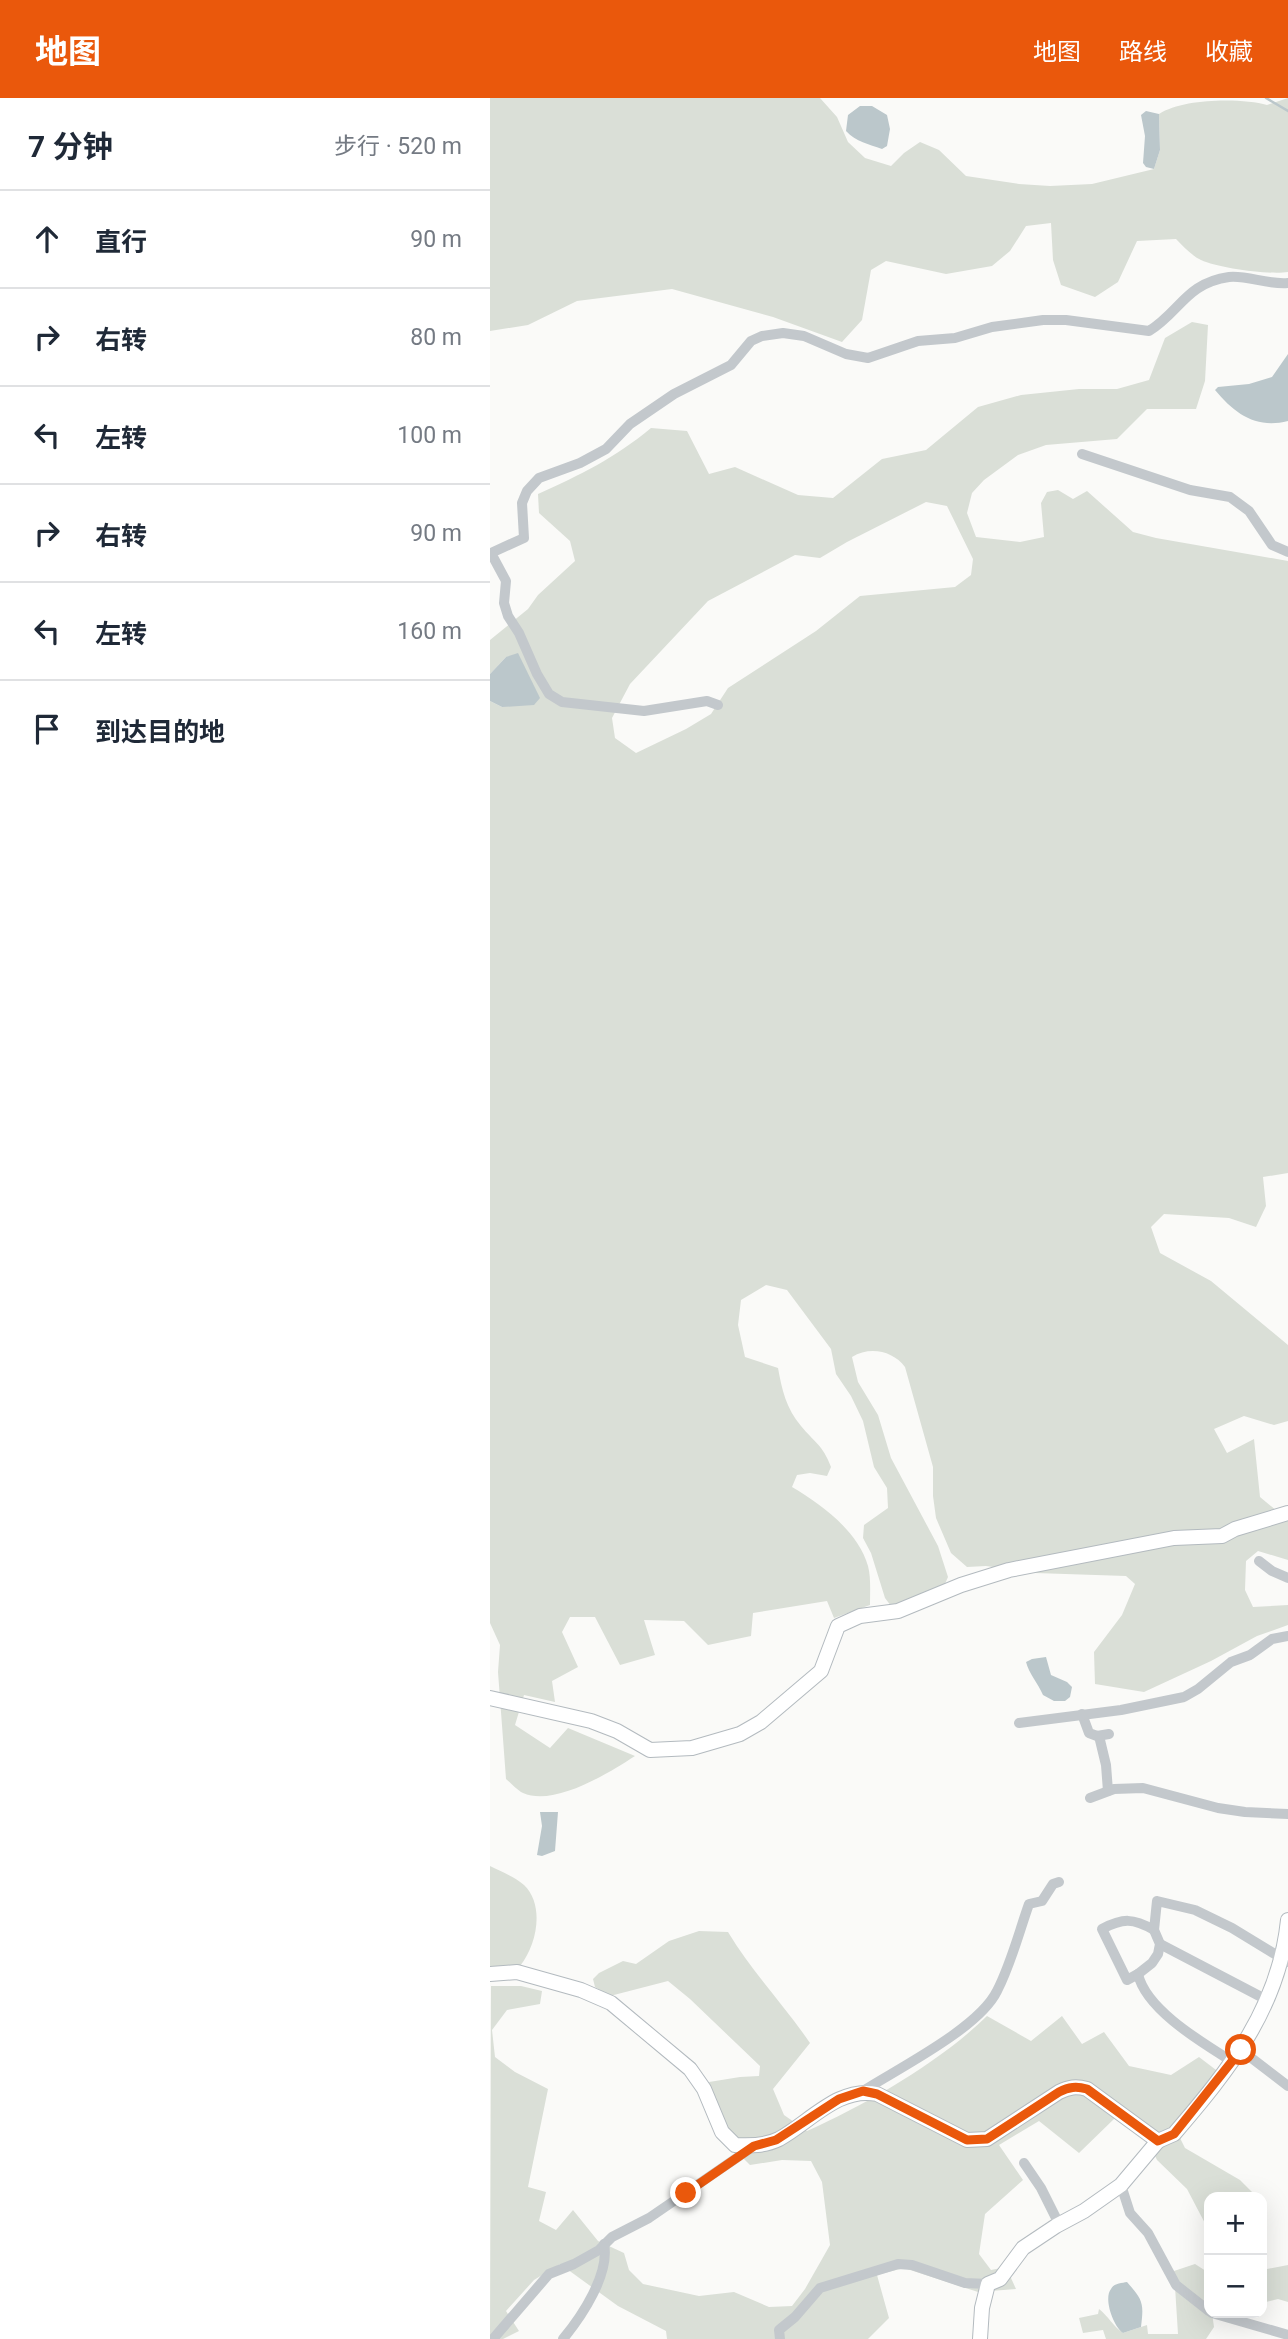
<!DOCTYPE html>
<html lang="zh">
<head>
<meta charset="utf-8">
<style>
	body { margin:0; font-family:Roboto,"Noto Sans SC",sans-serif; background:#f6f6f7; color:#1f2937 }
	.controls { position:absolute; right:21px; bottom:21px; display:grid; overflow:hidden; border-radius:14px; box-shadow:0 7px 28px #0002 }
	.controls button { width:63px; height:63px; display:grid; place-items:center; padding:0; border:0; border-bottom:2px solid #e0e1e3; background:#fff; color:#1f2937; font:35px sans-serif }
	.stop { position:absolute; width:21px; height:21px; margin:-16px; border:5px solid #ea580c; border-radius:50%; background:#fff }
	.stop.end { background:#ea580c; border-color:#fff; box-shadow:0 2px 7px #0008 }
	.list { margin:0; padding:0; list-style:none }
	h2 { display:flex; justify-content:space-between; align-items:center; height:91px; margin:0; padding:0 28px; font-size:30px }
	h2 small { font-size:23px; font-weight:400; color:#747a83 }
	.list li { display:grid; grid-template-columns:46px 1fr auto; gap:21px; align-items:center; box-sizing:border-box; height:98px; padding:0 28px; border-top:2px solid #e0e1e3 }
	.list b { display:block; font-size:26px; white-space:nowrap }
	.list em { font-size:23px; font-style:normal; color:#747a83 }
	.icon { flex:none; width:38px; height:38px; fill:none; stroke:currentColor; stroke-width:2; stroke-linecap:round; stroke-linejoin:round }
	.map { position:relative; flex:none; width:798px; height:2241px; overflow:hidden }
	header { display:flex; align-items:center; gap:42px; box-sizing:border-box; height:98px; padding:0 35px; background:#ea580c; color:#fff }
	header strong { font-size:33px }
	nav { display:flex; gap:38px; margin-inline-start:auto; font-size:24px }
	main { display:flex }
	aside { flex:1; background:#fff }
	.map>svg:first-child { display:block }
</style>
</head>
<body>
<header>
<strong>地图</strong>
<nav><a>地图</a><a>路线</a><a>收藏</a></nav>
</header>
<main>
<aside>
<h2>7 分钟<small>步行 · 520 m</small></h2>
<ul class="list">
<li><svg class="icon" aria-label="ahead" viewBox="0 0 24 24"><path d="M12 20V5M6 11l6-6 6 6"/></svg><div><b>直行</b></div><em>90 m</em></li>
<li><svg class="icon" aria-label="right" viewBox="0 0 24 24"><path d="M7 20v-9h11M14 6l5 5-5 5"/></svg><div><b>右转</b></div><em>80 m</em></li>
<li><svg class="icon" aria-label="left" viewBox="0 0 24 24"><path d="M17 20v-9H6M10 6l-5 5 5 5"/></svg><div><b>左转</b></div><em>100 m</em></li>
<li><svg class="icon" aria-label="right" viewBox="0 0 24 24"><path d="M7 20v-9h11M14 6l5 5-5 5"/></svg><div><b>右转</b></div><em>90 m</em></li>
<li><svg class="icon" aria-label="left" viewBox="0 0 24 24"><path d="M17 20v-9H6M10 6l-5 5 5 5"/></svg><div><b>左转</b></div><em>160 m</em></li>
<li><svg class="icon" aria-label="arrive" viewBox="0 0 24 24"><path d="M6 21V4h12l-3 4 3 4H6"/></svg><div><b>到达目的地</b></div></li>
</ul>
</aside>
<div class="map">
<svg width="798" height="2241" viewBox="0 0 798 2241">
	<rect width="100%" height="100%" fill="#fafaf8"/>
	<g fill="#dadfd7" fill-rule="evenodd">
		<path d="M0,0H330L347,19L358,44L375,60L401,68L414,55L430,44L449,52L476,78L529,86L560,88L602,86L664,71L670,52L669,16C694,0 752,0 777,7L798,0V174C779,177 728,170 711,162C702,158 693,148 686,141L647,143L628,184L605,199L571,187L563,162L561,125L536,128L520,153L502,168L456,176L396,163L381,172L372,222L352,244L283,219L182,191L87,203L38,227L0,233Z"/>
		<path d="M702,224L718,227L715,283L706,311H657L627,341L556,347L528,357L494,382L482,395L477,415L486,439L530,444L554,439L551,405L557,394L568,392L583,401L597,393L643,434L666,440L798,463V1075L773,1079L776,1108L766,1129L739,1120L674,1116L661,1129L670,1155L721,1183L798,1247V1323L784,1327L754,1318L724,1331L737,1355L764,1341L770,1399L787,1413L798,1410V1462L768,1453L756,1463L755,1492L763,1509L798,1507V1527L767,1538L721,1563L654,1594L605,1586L604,1554L632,1517L645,1486L636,1478L545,1475L496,1468L477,1469L461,1455L446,1420L443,1398V1369L415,1269C403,1253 380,1248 362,1259L368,1284L388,1317L401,1360L448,1448L458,1479L454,1488L401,1508L395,1500L381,1455L373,1440L374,1427L398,1410L397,1390L384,1369L373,1323L361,1298L346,1276L341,1251L297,1192L276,1187L251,1202L248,1227L255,1259L288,1270C292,1292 296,1310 311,1328C324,1344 333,1347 341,1369L337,1378L320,1375L307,1377L302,1389C331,1406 368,1433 378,1468C381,1479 380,1494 380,1507L344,1520L337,1503L263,1515L261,1538L218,1547L194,1523L154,1522L165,1557L130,1567L105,1519H80L72,1534L88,1569L62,1583L65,1604L34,1597L25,1627L60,1650L78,1630L145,1658C119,1675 64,1709 33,1695C27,1692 21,1685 16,1681L8,1574L10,1547L0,1525V603L12,609L16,559L0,576V542L38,511L48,497L85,463L80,443L49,415L48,396C90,377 125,360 161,330L197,333L219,376L245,369L308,397L343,400L392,361L436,352L488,309L531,297L589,291H627L659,282L675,240ZM436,404L457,408L483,461L481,477L465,489L370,498L326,533L238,590L221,616L196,631L146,655L125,640L122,620L140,586L218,503L305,457L330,460L357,444Z"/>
		<path d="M0,1768C10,1773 25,1779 34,1787C55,1807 47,1847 30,1868L0,1869Z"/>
		<path d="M209,1833L238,1834C262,1874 294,1907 320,1945L283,1991L294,2017L317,2033C377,2006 450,1964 497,1918L541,1943L572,1918L592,1946L614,1934L639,1968L681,1977L709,1959L730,1975L685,2030L695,2050L750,2082L762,2094L759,2099H719V2133L697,2091L667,2062L658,2043L625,2020L589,2055L549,2023L509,2047L533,2082L495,2116L489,2156L501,2172L516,2169L526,2191L488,2194L414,2170L387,2177L399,2220L378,2241H177L176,2233L128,2208L70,2166L44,2182L16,2213L29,2233L13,2241H0L1,1888H31L52,1893L50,1906L17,1912L2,1932L5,1959L25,1974L58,1991L38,2089L56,2094L49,2123L66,2132L83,2112L108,2143L134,2155L139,2172L153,2186L209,2198L244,2194L279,2209L302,2208L315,2191L340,2147L332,2084L321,2063L292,2062L260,2067L246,2053L219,1984L250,1979L269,1978L270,1968L200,1901L178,1883L120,1898L105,1889L103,1881L109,1875L133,1863L146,1866L179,1843Z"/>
		<path d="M705,2166L719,2175V2215H722L724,2229L716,2241H616L613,2232L593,2235L589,2220L608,2216L609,2211C619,2219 623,2228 633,2235L657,2227L658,2236H688L684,2173Z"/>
		<path d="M798,2167V2204L788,2201L772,2205V2172Z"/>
	</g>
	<g fill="#bbc7cb">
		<path d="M370,8H382L397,17L400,31L397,48L392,51C379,46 366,44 356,33L358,17Z"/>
		<path d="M656,13L669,16L670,52L664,71L656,69L653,65L655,38L651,17Z"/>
		<path d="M798,256V323C766,331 745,316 725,292L728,289L759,286L782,279Z"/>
		<path d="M28,555L50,600L44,607L12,609L0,603V576L16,559Z"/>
		<path d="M556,1559L561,1577L577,1584L582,1589L580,1599L575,1603H564L553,1597C548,1585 539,1576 536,1564L542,1561Z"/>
		<path d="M50,1714H68L65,1753L52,1758L47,1757L52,1728Z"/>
		<path d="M637,2184C653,2202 654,2205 651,2229L633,2235C624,2229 613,2201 621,2191C624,2185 632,2185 637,2184Z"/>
	</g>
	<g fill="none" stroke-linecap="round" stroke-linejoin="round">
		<path stroke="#bbc7cb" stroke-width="2.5" d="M776,0L798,13"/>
		<g stroke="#b3babf" stroke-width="16">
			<g id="secondary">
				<path d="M0,1600L101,1623L127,1633L160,1652L202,1650L250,1636L271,1624L331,1573L348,1528L370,1518L408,1513L471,1487L519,1472L684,1440L732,1438L745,1431L798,1415"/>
				<path d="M0,1876L27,1874L91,1892L121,1905L200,1971L214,1991L232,2034L245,2047C260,2048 275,2048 289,2041C320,2024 349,1988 387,1996L477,2042L497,2041L569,1994C579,1989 586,1988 597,1991L668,2043L684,2036C739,1972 789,1910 798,1822"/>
				<path d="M490,2241L492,2210L498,2186L510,2181L533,2150L566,2128L594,2113L631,2087L668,2043"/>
			</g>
		</g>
		<g stroke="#c3c8cc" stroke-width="10">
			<path d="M592,356L700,392L740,399L759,413L782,447L798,454"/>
			<path d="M228,607L217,603L154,613L72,604L59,596L47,576L29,535L18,518L14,505L16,483L1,455L34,440L32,405L37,393L49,380L90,365L116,351L140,326L184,296L241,267L261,243L272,238L293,235L314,238L356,256L378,260L428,243L465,240L502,229L553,222H576L659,233C690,214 696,185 739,179C757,177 778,187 798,185"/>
			<path d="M769,1463L782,1473L798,1480"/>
			<path d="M592,1616L599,1635L607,1638L619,1636"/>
			<path d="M529,1625L631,1612L694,1599L708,1591L741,1564L760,1557L782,1541L798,1538"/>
			<path d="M609,1638L616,1667L618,1693"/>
			<path d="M600,1700L624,1691L653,1690L728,1710L755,1714L798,1716"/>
			<path d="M670,1846L779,1903"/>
			<path d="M648,1876L637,1882L612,1831C633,1820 643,1820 664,1832"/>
			<path d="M751,1952L798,1988"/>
			<path d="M743,1964C713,1945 656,1912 648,1876L662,1865L668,1856L670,1846L664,1832L667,1803L705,1812L742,1830L798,1864"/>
			<path d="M373,1993C409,1970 489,1930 507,1893C521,1866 529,1834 539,1806L552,1803L563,1786L569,1784"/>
			<path d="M534,2065L551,2090L569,2126"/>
			<path d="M631,2087L640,2115L658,2135L686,2187L719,2213"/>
			<path d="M722,2215L798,2237"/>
			<path d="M3,2241L59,2176L84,2166L109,2152L122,2139L159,2120L264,2048"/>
			<path d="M73,2241C92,2218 120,2176 114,2146"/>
			<path d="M290,2241L289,2232L305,2219L330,2190L408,2166L422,2167L475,2185L498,2186"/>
		</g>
		<use href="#secondary" stroke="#fff" stroke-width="14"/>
	</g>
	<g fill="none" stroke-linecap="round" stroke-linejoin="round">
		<path stroke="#ea580c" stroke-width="9" d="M196,2095L264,2048L286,2042L349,2001L373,1993L387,1996L477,2042L497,2041L569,1994C579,1989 586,1988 597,1991L668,2043L684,2036L751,1952"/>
	</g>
</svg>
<div class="controls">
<button>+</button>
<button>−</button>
</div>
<div class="stop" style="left:751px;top:1952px"></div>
<div class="stop end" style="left:196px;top:2095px"></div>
</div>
</main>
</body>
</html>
